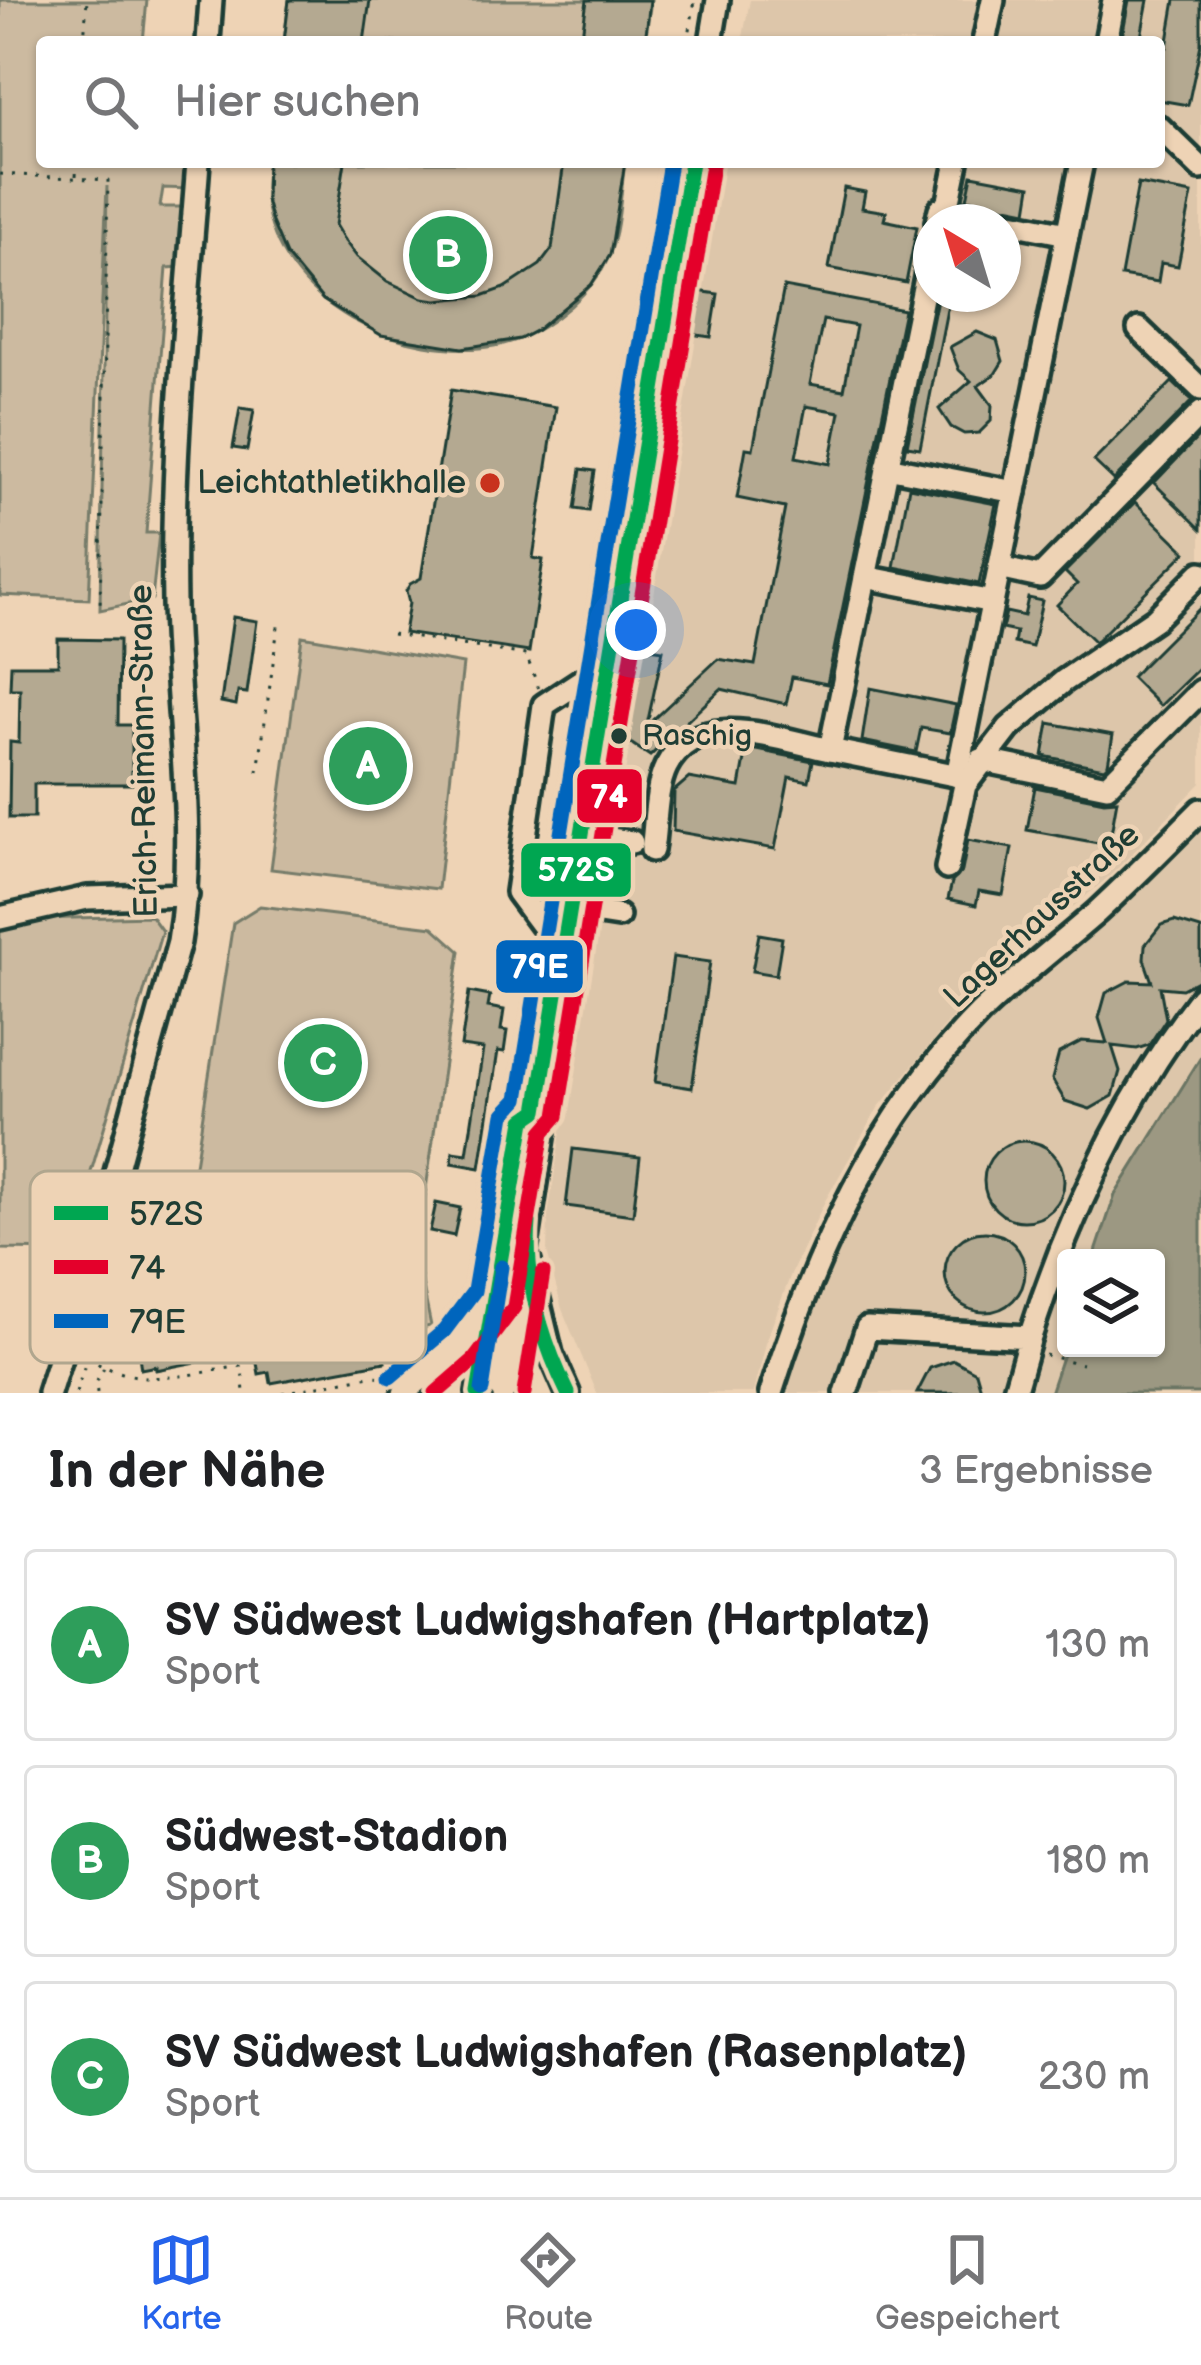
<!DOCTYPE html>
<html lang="de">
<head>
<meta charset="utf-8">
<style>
	body { margin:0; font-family:"Balsamiq Sans",sans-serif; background:#f6f6f6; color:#202124 }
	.controls { position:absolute; right:36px; bottom:36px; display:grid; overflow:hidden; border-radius:12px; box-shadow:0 3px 9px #0004 }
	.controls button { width:108px; height:108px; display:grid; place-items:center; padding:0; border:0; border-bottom:3px solid #e0e0e0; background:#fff; color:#202124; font:60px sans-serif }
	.compass { position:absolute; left:913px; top:204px; width:108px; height:108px; border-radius:50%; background:#fff; box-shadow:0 3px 9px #0004; rotate:322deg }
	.you { position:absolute; left:636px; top:630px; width:42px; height:42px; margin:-30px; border:9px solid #fff; border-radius:50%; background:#1a73e8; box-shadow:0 0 0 18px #1a73e833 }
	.badge { display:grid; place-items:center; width:78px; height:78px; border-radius:50%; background:#2563eb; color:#fff; font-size:39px; font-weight:700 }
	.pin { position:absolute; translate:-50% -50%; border:6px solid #fff; box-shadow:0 3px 12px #0006 }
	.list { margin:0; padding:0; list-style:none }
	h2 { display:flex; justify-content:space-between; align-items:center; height:156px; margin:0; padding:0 48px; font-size:51px }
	h2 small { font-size:39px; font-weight:400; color:#757577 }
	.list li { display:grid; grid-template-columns:78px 1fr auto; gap:36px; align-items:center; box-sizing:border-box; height:192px; margin:0 24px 24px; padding:0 24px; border:3px solid #e0e0e0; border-radius:12px }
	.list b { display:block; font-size:45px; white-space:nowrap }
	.list p { margin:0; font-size:39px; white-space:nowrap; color:#757577 }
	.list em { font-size:39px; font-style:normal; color:#757577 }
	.icon { flex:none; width:66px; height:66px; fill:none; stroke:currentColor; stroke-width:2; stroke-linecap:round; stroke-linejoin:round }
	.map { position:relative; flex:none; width:1201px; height:1393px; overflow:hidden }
	.search { position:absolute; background:#fff; box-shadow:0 3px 9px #0004; left:36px; right:36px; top:36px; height:132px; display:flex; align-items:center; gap:30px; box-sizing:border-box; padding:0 42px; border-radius:12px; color:#757577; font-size:45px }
	.sheet { height:804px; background:#fff }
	nav { display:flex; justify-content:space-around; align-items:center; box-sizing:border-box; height:168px; border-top:3px solid #e0e0e0; background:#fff; font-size:33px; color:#757577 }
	nav a { display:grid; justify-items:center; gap:6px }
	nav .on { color:#2563eb }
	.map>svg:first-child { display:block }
</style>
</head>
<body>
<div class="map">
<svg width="1201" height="1393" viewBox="0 0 1201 1393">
	<rect width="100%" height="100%" fill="#eed3b5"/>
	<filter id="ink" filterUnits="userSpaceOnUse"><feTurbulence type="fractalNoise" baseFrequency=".00833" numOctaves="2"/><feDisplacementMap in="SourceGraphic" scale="24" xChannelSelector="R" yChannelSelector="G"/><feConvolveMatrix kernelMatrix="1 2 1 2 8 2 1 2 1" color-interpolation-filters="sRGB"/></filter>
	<g filter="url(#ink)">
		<g fill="#ddc6aa" fill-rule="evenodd">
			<path d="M750,0H1201V783L1112,874L1006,963L960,1008L878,1108L825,1201L791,1274L767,1339L754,1393H597L562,1309L547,1252L548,1216L636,646L721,162H1159V42H742ZM931,222H1003V294H931Z"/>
			<path d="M1201,823V1057L1115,1195L1094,1258H1066V1345L1050,1393H782L799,1330L840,1236L890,1147L933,1085L979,1029Z"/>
		</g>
		<g fill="#ccbaa0" stroke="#767c6a" stroke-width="3">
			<path d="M0,0H147L143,42H42V162L192,163L191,189L163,188L160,207H184L180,267L167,268L146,533H159L152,599L100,610L107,186L89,599L0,595Z"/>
			<path d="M289,0H651L645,42H284Z"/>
			<path d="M267,162H625C620,195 620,241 602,270C581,303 538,337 500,345C405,364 277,305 266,199C265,187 267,174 267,162Z"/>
			<path d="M302,636L463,664L438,889L271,869Z"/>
			<path d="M260,906L433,927L460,951L424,1203L398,1224L210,1199L195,1165L233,923Z"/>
			<path d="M151,916L162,931L68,1250L0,1249V926L35,919Z"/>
			<path d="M416,1253L431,1326L394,1333L379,1261Z"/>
		</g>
		<path fill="#9c9882" stroke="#6a7463" stroke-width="3" d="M1201,1057V1393H1050L1066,1345V1348H1156V1258H1094L1115,1195Z"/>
		<g fill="#b4a991" stroke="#1f3d34" stroke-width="3" fill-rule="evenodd">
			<path d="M289,0H370L364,42H284Z"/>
			<path d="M587,0H650L645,42H581Z"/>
			<path d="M1129,0H1148L1140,42H1121Z"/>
			<path d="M1175,0H1201V44L1188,105L1159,100V63L1162,46L1167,47Z"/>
			<path d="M267,162H345L335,225L344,240L357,257L387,281L423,298L437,300L482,296L505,288L540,265L552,249L564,162H625L610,255L591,285L537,330L520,339L462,348L381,335L323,300L286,255L272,222L266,200Z"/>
			<path d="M972,175L1031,186L1027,211L967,199Z"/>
			<path d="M1138,184L1192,194L1178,266L1161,263L1158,282L1121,276Z"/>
			<path d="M844,188L865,192L862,208L886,212L884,220L917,227L906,283L829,268Z"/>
			<path d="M784,287L904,310L827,684L792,677L786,704L721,689L650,756L623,738L636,646L663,650L647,725L718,659L755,665L785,508L737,498L746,448L753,449ZM823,320L856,326L844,390L810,384ZM806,406L840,412L830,464L796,457Z"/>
			<path d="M697,291L718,294L711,337L690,334Z"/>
			<path d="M938,294H950L920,448L907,446Z"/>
			<path d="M977,332L997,340L1003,361L995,374L978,386L992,405L991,421L979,433L964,434L951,427L939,409L971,381L959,370L950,347Z"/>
			<path d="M1172,382L1192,401L1114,480L1094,461Z"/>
			<path d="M451,390L556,407L533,558L543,560L529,652L404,633L409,603L406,591L410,584L421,578Z"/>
			<path d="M240,408L254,410L247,450L233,448Z"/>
			<path d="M1201,434V529L1154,483Z"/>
			<path d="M581,469L595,471L589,511L575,509Z"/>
			<path d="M909,487L996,504L979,584L894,567Z"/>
			<path d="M1135,502L1186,552L1095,642L1057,605L1077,584L1065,572Z"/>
			<path d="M1028,598L1042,601L1032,647L1014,643L1016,632L1002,629L1006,612L1024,616Z"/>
			<path d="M1201,607V666L1160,706L1131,677Z"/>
			<path d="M233,617L257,621L247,693L238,692L236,705L221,702Z"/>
			<path d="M58,639L119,640L118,725H132V784H34V818H9L10,742L19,743L20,689H10L11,665H58Z"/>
			<path d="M870,688L956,705L950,733L921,728L916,752L862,741Z"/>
			<path d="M1049,723L1113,735L1108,764L1104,768L1043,756Z"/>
			<path d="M747,748L813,761L809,781L789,777L775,849L673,831L674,791L689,778L740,787Z"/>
			<path d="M1035,787L1104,801L1117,800L1109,845L1027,830Z"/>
			<path d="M968,840L1012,848L1003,895L979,891L976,905L948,899L952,882L962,871Z"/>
			<path d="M1174,921L1201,929V979L1182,989L1160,987L1166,1019L1149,1045L1137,1049L1112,1046L1120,1071L1113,1096L1090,1109L1065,1101L1052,1079L1059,1053L1082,1041L1107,1043L1099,1018L1106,993L1129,981L1152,982L1144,959L1145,945L1161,925Z"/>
			<path d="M759,934L782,938L776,975L752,971Z"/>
			<path d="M673,957L710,962L692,1088L655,1082Z"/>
			<path d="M469,992L490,996L488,1007L504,1010L501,1030L507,1031L504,1052L498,1051L480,1168L452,1163L453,1152L467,1154L483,1049L461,1046Z"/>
			<circle cx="1024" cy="1181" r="40"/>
			<path d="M573,1149L640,1157L633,1215L566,1206Z"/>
			<path d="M436,1203L460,1208L454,1236L430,1231Z"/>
			<circle cx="985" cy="1272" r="40"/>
			<path d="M229,1259L233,1284L359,1261L370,1323L378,1321L385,1362L271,1383L269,1372L259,1374L256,1358L227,1363L226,1358L201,1361L156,1370V1366L141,1369L137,1343L117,1346L112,1317L130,1314L124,1278Z"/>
			<path d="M954,1360L976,1372L982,1393H917L930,1368Z"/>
		</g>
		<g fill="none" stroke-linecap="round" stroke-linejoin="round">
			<g stroke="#1f3d34" stroke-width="30">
				<g id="minor">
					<path d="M208,42L211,0"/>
					<path d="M711,42L718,0"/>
					<path d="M984,42L993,0"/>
					<path d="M1106,42L1114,0"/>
					<path d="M1159,127L1201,168"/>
					<path d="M947,210L957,162"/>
					<path d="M937,222L940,209L1067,234"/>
					<path d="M931,253L830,750L969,778"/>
					<path d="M1139,329L1201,389"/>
					<path d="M887,467L1015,492"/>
					<path d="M999,568L1040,577L1201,413"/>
					<path d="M865,577L992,602"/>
					<path d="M981,760L1107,786L1201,691"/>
					<path d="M957,776L1082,162"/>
					<path d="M580,835L632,842"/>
					<path d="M652,850C656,826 655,789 666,767C697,706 780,740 830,750"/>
					<path d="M947,868L965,785L1009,728L1064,681L1155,619L1201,573"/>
					<path d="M567,908L618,916"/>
					<path d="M0,918L87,898L187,895"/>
					<path d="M560,950L517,892L544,705L608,663"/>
					<path d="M529,1262L551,1354L568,1393"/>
					<path d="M1030,1337C1069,1215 1123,1099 1201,997"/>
					<path d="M49,1393L99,1234L179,942C198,830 176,716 174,603C171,455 187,309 198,162"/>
					<path d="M404,1393L459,1346L490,1305"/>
					<path d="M478,1393L524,1120L537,1111"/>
					<path d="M503,1393L545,1125L537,1111L691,162"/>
					<path d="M771,1393C814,1255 877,1117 980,1013C1017,977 1058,946 1097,912C1133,879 1167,844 1201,810"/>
					<path d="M846,1393L867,1328L1030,1337L1014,1393"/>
				</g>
			</g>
			<g stroke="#1f3d34" stroke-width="3" stroke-dasharray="3 9" stroke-linecap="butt">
				<path d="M84,42L87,0"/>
				<path d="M688,42L695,0"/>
				<path d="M0,174L108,180L100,610"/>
				<path d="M76,176L77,162"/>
				<path d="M392,634L526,655L539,689"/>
				<path d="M584,657L668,162"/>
				<path d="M258,772L279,619"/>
				<path d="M550,900L576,708"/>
				<path d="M573,999L587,927"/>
				<path d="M511,1107L540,957"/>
				<path d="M463,1311L491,1198"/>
				<path d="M1045,1355L1082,1364"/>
				<path d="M87,1358C143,1390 183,1375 242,1366L244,1393"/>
				<path d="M442,1384L462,1387"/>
				<path d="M76,1393L87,1358L84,1349"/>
				<path d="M97,1393L96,1383L104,1368"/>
				<path d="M282,1393L370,1376L392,1377"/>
			</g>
			<use href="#minor" stroke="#eed3b5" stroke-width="21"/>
			<g stroke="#eed3b5" stroke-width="24">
				<g id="bus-1">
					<path d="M529,1222C524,1281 542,1340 568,1393"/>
					<path d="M478,1393L524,1120L537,1111L691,162"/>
				</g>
			</g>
			<g stroke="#eed3b5" stroke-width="24">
				<g id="bus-2">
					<path d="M436,1393L474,1360L514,1307L543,1132L557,1116L712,165"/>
					<path d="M524,1393L543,1273"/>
				</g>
			</g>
			<g stroke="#eed3b5" stroke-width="24">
				<g id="bus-3">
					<path d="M390,1377L444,1331L474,1291L504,1114L518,1099L670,162"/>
					<path d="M482,1390L501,1267"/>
				</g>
			</g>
			<use href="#bus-1" stroke="#00a651" stroke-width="15"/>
			<use href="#bus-2" stroke="#e4002b" stroke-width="15"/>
			<use href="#bus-3" stroke="#0065bd" stroke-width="15"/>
		</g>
	</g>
	<circle fill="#c8321e" stroke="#eed3b5" stroke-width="4.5" cx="490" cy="483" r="12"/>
	<circle fill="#1f3d34" stroke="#eed3b5" stroke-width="4.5" cx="619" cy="736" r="10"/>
	<g text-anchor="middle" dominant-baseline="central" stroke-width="9" stroke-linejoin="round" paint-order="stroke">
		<g font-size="30" fill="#1f3d34" stroke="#eed3b5" text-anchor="start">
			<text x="642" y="736">Raschig</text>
		</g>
		<g font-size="33" fill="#1f3d34" stroke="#eed3b5" text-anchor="end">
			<text x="466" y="483">Leichtathletikhalle</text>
		</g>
		<g font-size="33" fill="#1f3d34" stroke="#eed3b5">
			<text transform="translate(144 751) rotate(-91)">Erich-Reimann-Straße</text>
			<text transform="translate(1042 916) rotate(-43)">Lagerhausstraße</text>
		</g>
	</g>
	<rect x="30" y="1171" width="396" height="192" rx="18" fill="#eed3b5" stroke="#b0a68e" stroke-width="3"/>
	<rect x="54" y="1206" width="54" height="14" fill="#00a651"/>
	<rect x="54" y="1260" width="54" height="14" fill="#e4002b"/>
	<rect x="54" y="1314" width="54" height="14" fill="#0065bd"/>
	<g font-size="33" fill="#1f3d34">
		<text x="129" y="1225">572S</text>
		<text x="129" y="1279">74</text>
		<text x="129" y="1333">79E</text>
	</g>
	<g stroke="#eed3b5" stroke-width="4.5">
		<rect x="575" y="767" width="69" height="58" rx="12" fill="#e4002b"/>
		<rect x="519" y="841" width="114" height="58" rx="12" fill="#00a651"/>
		<rect x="494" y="938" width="91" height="57" rx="12" fill="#0065bd"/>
	</g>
	<g font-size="33" text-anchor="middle" font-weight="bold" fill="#fff">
		<text x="609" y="808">74</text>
		<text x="576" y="881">572S</text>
		<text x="539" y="978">79E</text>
	</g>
</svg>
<div class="controls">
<button><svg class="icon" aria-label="layers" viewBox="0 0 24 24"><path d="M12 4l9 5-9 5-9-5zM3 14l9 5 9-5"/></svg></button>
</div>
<svg class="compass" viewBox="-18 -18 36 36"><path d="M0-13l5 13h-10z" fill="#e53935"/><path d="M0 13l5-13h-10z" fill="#757577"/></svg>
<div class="you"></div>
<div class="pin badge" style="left:368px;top:766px;background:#2e9e5b">A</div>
<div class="pin badge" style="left:448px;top:255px;background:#2e9e5b">B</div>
<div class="pin badge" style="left:323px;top:1063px;background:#2e9e5b">C</div>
<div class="search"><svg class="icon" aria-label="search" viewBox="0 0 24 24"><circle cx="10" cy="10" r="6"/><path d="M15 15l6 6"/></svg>Hier suchen</div>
</div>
<section class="sheet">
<h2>In der Nähe<small>3 Ergebnisse</small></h2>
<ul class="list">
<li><span class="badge" style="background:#2e9e5b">A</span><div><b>SV Südwest Ludwigshafen (Hartplatz)</b><p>Sport</p></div><em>130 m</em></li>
<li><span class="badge" style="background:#2e9e5b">B</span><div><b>Südwest-Stadion</b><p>Sport</p></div><em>180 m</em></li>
<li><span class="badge" style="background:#2e9e5b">C</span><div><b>SV Südwest Ludwigshafen (Rasenplatz)</b><p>Sport</p></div><em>230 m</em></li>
</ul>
</section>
<nav>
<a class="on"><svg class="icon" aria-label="map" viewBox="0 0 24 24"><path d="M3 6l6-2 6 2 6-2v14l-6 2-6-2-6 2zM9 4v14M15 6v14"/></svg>Karte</a>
<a><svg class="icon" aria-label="directions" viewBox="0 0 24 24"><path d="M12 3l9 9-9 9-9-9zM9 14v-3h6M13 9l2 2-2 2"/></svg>Route</a>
<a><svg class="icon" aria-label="saved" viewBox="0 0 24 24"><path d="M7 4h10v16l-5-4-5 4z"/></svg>Gespeichert</a>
</nav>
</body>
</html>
